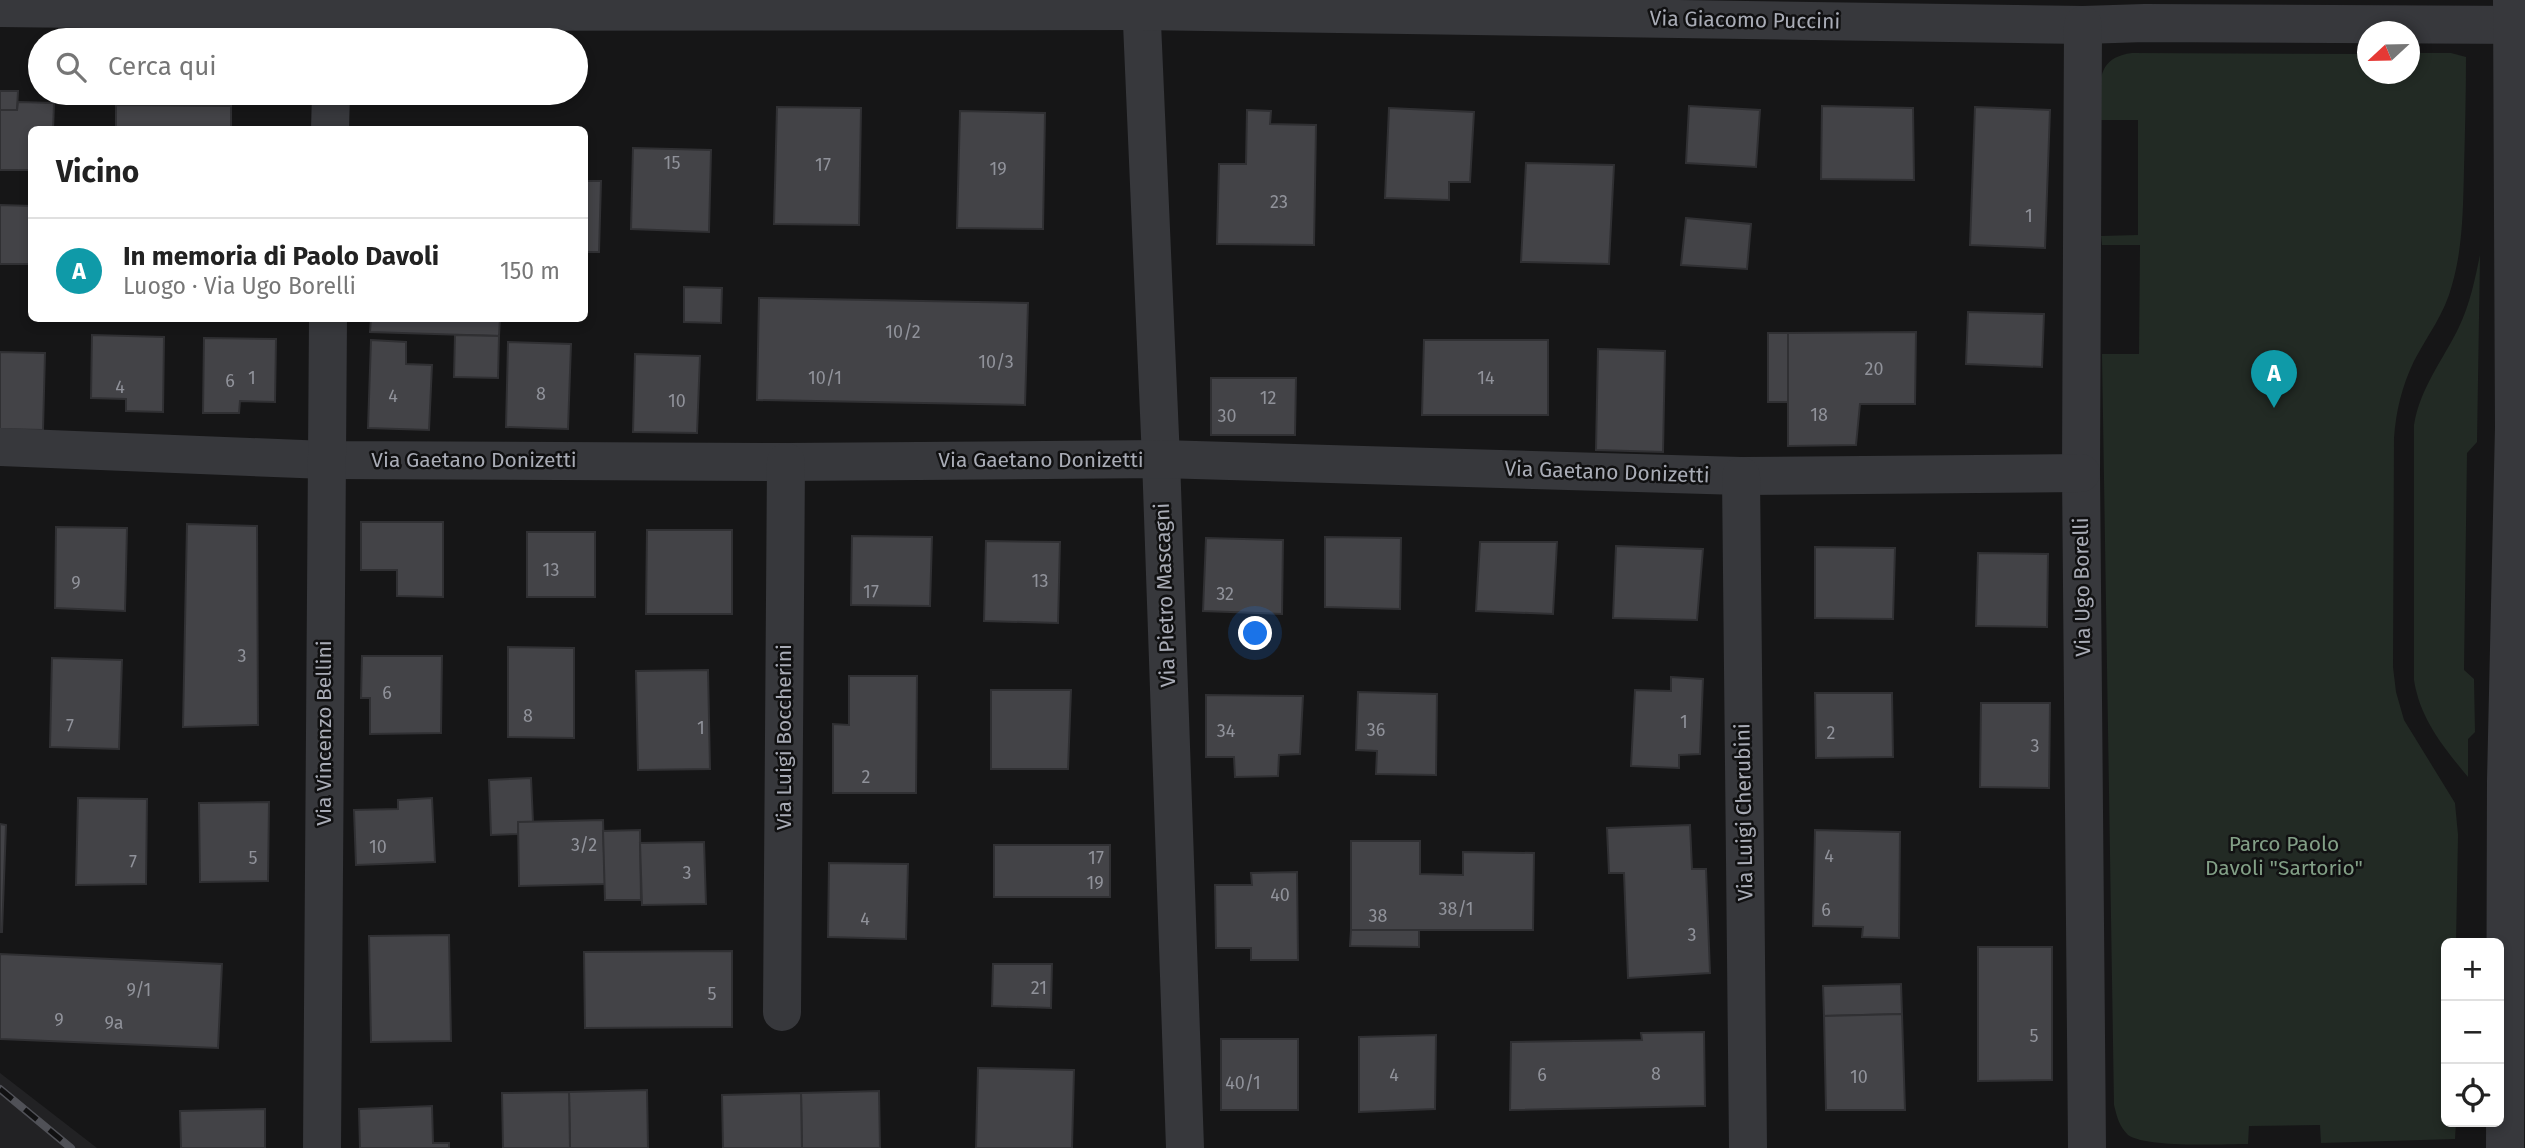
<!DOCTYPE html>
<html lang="it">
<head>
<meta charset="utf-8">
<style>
	body { margin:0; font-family:"Fira Sans",sans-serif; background:#f2f2f2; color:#222 }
	.controls { position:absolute; right:21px; bottom:21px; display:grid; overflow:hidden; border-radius:10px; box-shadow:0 4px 10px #0003 }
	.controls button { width:63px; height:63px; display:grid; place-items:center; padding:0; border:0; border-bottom:2px solid #e0e0e0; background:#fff; color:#222; font:35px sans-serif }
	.compass { position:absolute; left:2357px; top:21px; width:63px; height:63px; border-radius:50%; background:#fff; box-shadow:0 4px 10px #0003; rotate:248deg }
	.you { position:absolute; left:1256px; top:634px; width:24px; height:24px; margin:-18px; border:5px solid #fff; border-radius:50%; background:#1a73e8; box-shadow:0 0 0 10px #1a73e833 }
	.badge { display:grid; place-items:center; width:46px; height:46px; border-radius:50%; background:#d93025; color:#fff; font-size:23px; font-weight:700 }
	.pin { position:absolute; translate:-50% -58px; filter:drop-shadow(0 2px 4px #0008) }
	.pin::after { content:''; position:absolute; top:37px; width:24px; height:21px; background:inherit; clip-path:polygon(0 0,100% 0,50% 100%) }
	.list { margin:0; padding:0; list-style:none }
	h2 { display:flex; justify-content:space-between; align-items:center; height:91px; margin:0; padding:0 28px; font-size:30px }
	h2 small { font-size:23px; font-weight:400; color:#767676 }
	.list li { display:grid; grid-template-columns:46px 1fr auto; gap:21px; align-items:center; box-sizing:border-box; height:105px; padding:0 28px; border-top:2px solid #e0e0e0 }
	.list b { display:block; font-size:26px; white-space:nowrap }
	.list p { margin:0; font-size:23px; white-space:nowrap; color:#767676 }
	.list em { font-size:23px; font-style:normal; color:#767676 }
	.icon { flex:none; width:38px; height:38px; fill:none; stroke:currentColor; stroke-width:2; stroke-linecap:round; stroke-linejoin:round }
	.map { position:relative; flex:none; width:2525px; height:1148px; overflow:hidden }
	.search { position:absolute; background:#fff; box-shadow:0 4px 10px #0003; left:28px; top:28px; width:560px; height:77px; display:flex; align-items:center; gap:18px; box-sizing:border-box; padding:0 24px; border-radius:38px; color:#767676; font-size:26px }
	.panel { position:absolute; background:#fff; box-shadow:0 4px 10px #0003; left:28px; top:126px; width:560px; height:196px; border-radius:10px }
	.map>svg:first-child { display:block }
</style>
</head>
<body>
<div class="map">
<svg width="2525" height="1148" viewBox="0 0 2525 1148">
	<rect width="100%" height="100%" fill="#161617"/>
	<path fill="#222224" d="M0,1073L97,1148H0Z"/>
	<g fill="#222a24">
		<path d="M2132,53L2367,54L2368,74H2410V53H2451L2466,57C2466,94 2465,131 2464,169C2463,208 2463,247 2452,285C2445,313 2427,336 2414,361C2402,386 2396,411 2394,438L2393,667L2396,692L2404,720L2455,803L2458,835L2456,943H2446V1122H2456L2455,1139L2321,1143L2320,1125L2249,1126L2248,1144C2221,1144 2147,1148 2128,1135C2119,1126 2117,1117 2114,1105L2102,354H2139L2140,245H2102L2101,236L2138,235V120H2100C2101,89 2092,58 2132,53Z"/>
		<path d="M2480,255L2477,442L2467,453L2464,670L2474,679L2475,732L2468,739V777C2444,748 2420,719 2414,680V425C2420,388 2443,360 2459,327C2470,304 2475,279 2480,255Z"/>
	</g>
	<g fill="#434347" stroke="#303033" stroke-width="2">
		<path d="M0,91H18L17,110H0Z"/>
		<path d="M18,102L54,103L53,130H32V170H0V110H17Z"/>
		<path d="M116,105L231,106V130H116Z"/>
		<path d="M1689,106L1760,110L1756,167L1686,163Z"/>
		<path d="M1822,106L1913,108L1914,180L1821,179Z"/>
		<path d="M777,107L861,108L859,225L774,224Z"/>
		<path d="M1975,107L2050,110L2045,248L1970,245Z"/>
		<path d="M1389,108L1474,112L1470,182H1449V200L1385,198Z"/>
		<path d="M1247,110L1271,111L1270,124L1316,125L1314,245L1217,244L1219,164H1246Z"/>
		<path d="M960,111L1045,113L1043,229L957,228Z"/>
		<path d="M633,148L711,150L709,232L631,229Z"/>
		<path d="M1526,163L1614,165L1609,264L1521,262Z"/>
		<path d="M584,181H601L599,252H584Z"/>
		<path d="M0,205L32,206V264H0Z"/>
		<path d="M1686,218L1751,224L1747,269L1681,265Z"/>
		<path d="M684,287L722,288L721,323L684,322Z"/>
		<path d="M759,298L1028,303L1025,405L757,400Z"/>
		<path d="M1968,312L2044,314L2042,367L1966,364Z"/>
		<path d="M371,318H500L499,336L370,332Z"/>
		<path d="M1916,332L1915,404H1860L1856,445L1788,446V333Z"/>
		<rect x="1768" y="333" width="20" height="69"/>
		<path d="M92,335L164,337L163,412L126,411V399L91,398Z"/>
		<path d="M455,335L499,336L498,378L454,377Z"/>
		<path d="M204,338L276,339L275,402L240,401L239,413H203Z"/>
		<path d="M371,340L406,342V364L432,365L429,430L368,428Z"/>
		<path d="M1424,340H1548V415H1422Z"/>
		<path d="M508,342L571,344L568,429L506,427Z"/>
		<path d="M1598,349L1665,351L1663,452L1596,450Z"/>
		<path d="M0,352L45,353L43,430L0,429Z"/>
		<path d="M635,354L700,356L697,433L633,432Z"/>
		<path d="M1211,378H1296L1295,435H1211Z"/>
		<path d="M361,522H443V597L397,596V570H361Z"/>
		<path d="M187,524L257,526L258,725L183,727Z"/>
		<path d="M56,527L127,528L125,611L55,608Z"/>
		<path d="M647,530H732V614H646Z"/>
		<rect x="527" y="532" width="68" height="65"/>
		<path d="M852,536L932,537L930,606L851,605Z"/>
		<path d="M1325,537L1401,538L1400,609L1325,607Z"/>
		<path d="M1206,538L1283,540L1282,614L1203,611Z"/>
		<path d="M986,541L1060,542L1058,623L984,621Z"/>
		<path d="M1480,542H1557L1553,614L1476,611Z"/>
		<path d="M1616,546L1703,549L1697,620L1613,618Z"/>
		<path d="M1815,547L1895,548L1893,619L1815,618Z"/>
		<path d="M1978,553L2048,554L2047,627L1976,626Z"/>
		<path d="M508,647L574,648V738L508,737Z"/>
		<path d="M362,656H442L441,733L370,734V698H361Z"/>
		<path d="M52,658L122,660L119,749L50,747Z"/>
		<path d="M708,670L710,769L638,770L636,671Z"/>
		<path d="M849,676H917L916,793H833V724L849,725Z"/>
		<path d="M1671,677L1703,679L1700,754L1679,755V768L1631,766L1635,690L1671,691Z"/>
		<path d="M991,690H1071L1068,769H991Z"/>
		<path d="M1358,692L1437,694L1436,775L1376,774L1377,751L1356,750Z"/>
		<path d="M1815,693H1892L1893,757L1816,758Z"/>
		<path d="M1206,695L1303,696L1300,754L1279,755L1278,776L1235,777L1234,757H1206Z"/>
		<path d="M1981,703H2050L2049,788L1980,787Z"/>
		<path d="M531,778L533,822H518V834L491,835L489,780Z"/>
		<path d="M78,798L147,799L146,884L76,885Z"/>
		<path d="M432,798L435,862L356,865L354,810L398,809V800Z"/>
		<path d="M269,802L268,881L200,882L199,803Z"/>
		<path d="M603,820L605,884L519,886L518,822Z"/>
		<path d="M0,824L6,825L2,932H0Z"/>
		<path d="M1690,825L1692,869H1706L1710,973L1628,978L1624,873H1609L1607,828Z"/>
		<path d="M640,830L641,900H605L603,831Z"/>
		<path d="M1815,830L1900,832L1899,938L1862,937L1863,927L1813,926Z"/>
		<path d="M1351,841H1420V874L1463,875V852L1534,853L1533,930H1351Z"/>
		<path d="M704,842L706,904L642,905L640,843Z"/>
		<rect x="994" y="845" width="116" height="52"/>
		<path d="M829,863L908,864L906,939L828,937Z"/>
		<path d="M1297,872L1298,960H1251V948H1216L1215,885H1252L1251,873Z"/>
		<path d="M1351,930H1419V947L1350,946Z"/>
		<path d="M449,935L451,1041L371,1042L369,936Z"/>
		<path d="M1978,947H2052V1080L1978,1081Z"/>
		<path d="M732,951V1027L585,1028L584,952Z"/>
		<path d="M0,954L222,964L218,1048L0,1039Z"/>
		<path d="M993,964H1052L1051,1008L992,1006Z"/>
		<path d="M1901,984L1902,1014L1824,1016L1823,986Z"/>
		<path d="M1902,1014L1905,1110H1826L1824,1016Z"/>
		<path d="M1704,1032L1705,1106L1510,1110L1511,1042L1642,1040L1641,1033Z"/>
		<path d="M1436,1035L1435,1109L1359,1112V1037Z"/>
		<rect x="1221" y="1039" width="77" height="71"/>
		<path d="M978,1068L1074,1070L1072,1148H976Z"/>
		<path d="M647,1090L648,1148H570L569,1092Z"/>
		<path d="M879,1091L880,1148H802L801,1093Z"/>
		<path d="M569,1092L570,1148H503L502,1093Z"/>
		<path d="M801,1093L802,1148H723L722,1095Z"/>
		<path d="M432,1106L433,1143H449V1148H360L359,1109Z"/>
		<path d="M265,1109V1148H181L180,1111Z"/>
	</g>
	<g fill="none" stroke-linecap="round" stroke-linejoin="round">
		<g stroke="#37383c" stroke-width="38">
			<path d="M1141,0L1161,459L1185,1148"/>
			<path d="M0,8L332,12L1141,11L2083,25L2145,23L2525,25"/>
			<path d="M2083,25L2081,473L2087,1148"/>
			<path d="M330,130L331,93"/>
			<path d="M0,447L326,460L786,462L1161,459L1741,476L2081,473"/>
			<path d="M1741,476L1748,1148"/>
			<path d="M782,1012L786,462"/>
			<path d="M322,1148L328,318"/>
			<path d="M2505,1148L2506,781L2514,428L2512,0"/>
		</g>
		<g stroke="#505157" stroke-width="8">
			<path id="rail" d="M0,1089L71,1148"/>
		</g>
		<use href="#rail" stroke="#111112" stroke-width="5" stroke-dasharray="16" stroke-linecap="butt"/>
	</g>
	<g text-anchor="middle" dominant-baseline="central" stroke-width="5" stroke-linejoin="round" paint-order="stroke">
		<g font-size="18" fill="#90929a">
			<text x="672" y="163">15</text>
			<text x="823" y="165">17</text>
			<text x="998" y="169">19</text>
			<text x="1279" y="202">23</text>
			<text x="2029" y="216">1</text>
			<text x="903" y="332">10/2</text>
			<text x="996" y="362">10/3</text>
			<text x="1874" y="369">20</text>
			<text x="252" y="378">1</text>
			<text x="825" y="378">10/1</text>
			<text x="1486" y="378">14</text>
			<text x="230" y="381">6</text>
			<text x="120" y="387">4</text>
			<text x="541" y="394">8</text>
			<text x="393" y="396">4</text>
			<text x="1268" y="398">12</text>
			<text x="677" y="401">10</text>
			<text x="1819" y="415">18</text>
			<text x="1227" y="416">30</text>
			<text x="551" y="570">13</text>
			<text x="1040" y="581">13</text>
			<text x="76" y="583">9</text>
			<text x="871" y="592">17</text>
			<text x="1225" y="594">32</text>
			<text x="242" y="656">3</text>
			<text x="387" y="693">6</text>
			<text x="528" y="716">8</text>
			<text x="1684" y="722">1</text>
			<text x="70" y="726">7</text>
			<text x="701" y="728">1</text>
			<text x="1376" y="730">36</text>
			<text x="1226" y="731">34</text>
			<text x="1831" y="733">2</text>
			<text x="2035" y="746">3</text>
			<text x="866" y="777">2</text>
			<text x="584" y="845">3/2</text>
			<text x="378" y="847">10</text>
			<text x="1829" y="856">4</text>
			<text x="253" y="858">5</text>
			<text x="1096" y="858">17</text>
			<text x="133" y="862">7</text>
			<text x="687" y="873">3</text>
			<text x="1095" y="883">19</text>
			<text x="1280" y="895">40</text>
			<text x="1456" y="909">38/1</text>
			<text x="1826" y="910">6</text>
			<text x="1378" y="916">38</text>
			<text x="865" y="919">4</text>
			<text x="1692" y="935">3</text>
			<text x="1039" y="988">21</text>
			<text x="139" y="990">9/1</text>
			<text x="712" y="994">5</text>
			<text x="59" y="1020">9</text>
			<text x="114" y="1023">9a</text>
			<text x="2034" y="1036">5</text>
			<text x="1656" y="1074">8</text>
			<text x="1394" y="1075">4</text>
			<text x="1542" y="1075">6</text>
			<text x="1859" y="1077">10</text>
			<text x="1243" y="1083">40/1</text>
		</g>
		<g font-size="21" fill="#a9acb6" stroke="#111112">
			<text transform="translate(1745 20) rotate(1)">Via Giacomo Puccini</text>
			<text x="474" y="460">Via Gaetano Donizetti</text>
			<text x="1041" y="460">Via Gaetano Donizetti</text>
			<text transform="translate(1607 472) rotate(2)">Via Gaetano Donizetti</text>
			<text transform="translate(2082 587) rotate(-91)">Via Ugo Borelli</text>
			<text transform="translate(1165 595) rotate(-92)">Via Pietro Mascagni</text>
			<text transform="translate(324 733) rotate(-90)">Via Vincenzo Bellini</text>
			<text transform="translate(784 737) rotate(-90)">Via Luigi Boccherini</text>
			<text transform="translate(1744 812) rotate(-91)">Via Luigi Cherubini</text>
		</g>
		<g font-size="21" fill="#829f86" stroke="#111112">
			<text x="2284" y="844">Parco Paolo<tspan x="2284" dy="24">Davoli "Sartorio"</tspan></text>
		</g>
	</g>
</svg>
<div class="controls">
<button>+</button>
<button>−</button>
<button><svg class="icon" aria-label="locate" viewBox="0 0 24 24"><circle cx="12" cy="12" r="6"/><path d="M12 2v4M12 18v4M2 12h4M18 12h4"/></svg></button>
</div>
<svg class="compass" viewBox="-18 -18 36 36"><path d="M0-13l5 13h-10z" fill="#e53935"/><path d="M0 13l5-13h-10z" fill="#767676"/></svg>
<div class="you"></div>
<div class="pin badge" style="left:2274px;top:408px;background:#0f9aa8">A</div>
<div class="search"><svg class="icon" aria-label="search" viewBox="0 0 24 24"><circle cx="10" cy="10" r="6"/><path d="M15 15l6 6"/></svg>Cerca qui</div>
<section class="panel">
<h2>Vicino<small></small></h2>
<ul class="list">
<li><span class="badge" style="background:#0f9aa8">A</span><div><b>In memoria di Paolo Davoli</b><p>Luogo · Via Ugo Borelli</p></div><em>150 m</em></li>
</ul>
</section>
</div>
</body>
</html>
